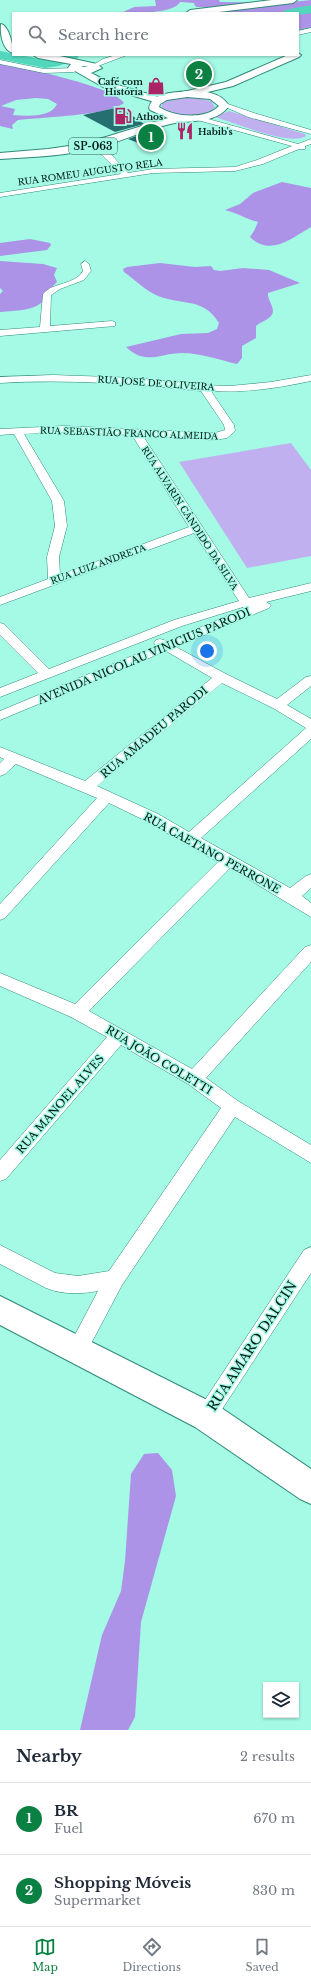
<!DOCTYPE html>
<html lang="en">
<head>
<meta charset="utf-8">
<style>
	body { margin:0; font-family:"Libre Baskerville",serif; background:#f2f2f3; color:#1f2937 }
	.controls { position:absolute; right:12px; bottom:12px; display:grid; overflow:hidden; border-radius:0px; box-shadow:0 1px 3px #0004 }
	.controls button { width:36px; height:36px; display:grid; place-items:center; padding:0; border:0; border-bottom:1px solid #e0e1e3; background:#fff; color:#1f2937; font:20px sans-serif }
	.you { position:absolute; left:207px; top:651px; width:14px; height:14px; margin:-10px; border:3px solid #fff; border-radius:50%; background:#1a73e8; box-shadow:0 0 0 6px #1a73e833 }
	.badge { display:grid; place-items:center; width:26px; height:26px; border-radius:50%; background:#0b8043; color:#fff; font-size:13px; font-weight:700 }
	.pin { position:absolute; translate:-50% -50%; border:2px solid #fff; box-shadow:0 1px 4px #0006 }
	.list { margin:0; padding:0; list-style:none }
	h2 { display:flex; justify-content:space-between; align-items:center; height:52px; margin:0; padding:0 16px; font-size:17px }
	h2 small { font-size:13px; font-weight:400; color:#747a83 }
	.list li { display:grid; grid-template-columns:26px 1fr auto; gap:12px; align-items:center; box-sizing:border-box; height:72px; padding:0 16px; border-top:1px solid #e0e1e3 }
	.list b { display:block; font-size:15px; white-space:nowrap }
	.list p { margin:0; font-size:13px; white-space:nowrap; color:#747a83 }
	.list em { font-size:13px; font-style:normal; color:#747a83 }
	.icon { flex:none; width:22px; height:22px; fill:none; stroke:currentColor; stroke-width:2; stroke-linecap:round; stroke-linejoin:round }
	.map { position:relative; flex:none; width:311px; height:1730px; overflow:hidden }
	.search { position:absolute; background:#fff; box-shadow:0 1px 3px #0004; left:12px; right:12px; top:12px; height:44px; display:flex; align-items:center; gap:10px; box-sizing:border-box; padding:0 14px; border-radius:0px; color:#747a83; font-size:15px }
	.sheet { height:196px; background:#fff }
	nav { display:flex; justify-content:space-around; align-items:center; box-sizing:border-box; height:56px; border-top:1px solid #e0e1e3; background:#fff; font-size:11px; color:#747a83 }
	nav a { display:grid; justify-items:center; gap:2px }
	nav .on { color:#0b8043 }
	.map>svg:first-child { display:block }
</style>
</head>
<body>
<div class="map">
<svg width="311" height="1730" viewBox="0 0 311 1730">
	<rect width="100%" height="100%" fill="#a4fae5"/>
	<g fill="#c1b0f0">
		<path d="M188,96L211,101L215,107C206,118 169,118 161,106L165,100Z"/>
		<path d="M229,111L305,134L306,136C290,147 233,122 215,117Z"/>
		<path d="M291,443L311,470V556L247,568L179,462Z"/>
	</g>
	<g fill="#ac93e7" fill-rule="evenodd">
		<path d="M155,0H219L220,2L282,3L311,0V27L298,30V13H209L218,8L197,7L195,6L194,3L180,2C174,14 134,13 121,13L134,7L156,6Z"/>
		<path d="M0,63C22,68 114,86 124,103C108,116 41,117 18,120L12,125L13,129L0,126ZM36,98L48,99L57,104C51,118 26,116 13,115L15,109L1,106L16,100Z"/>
		<path d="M282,182L311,188V227C292,238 270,257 250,237L254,231L258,222C246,219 237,213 225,210L240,204L253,193Z"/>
		<path d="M30,239L50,243L51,245L47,250L0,256V243Z"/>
		<path d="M0,261L43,264L57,268L54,275L57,282C51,287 50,292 46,298C36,312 16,310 0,312V294L3,291L0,288Z"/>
		<path d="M160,263L195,267L211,266L214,270L220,271L243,268L269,270L300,283L268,293C267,301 278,310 270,317C266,321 260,322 256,326V338L242,346V358L237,364C220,360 200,353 182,353C160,353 146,366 126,347L181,334L208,333L217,329L219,323C202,295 179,307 154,294C144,289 134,279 124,272L123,269L127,267Z"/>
		<path d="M158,1453L172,1470L176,1496L141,1622L135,1717L128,1730H80L102,1635L121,1591L125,1561L131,1474L144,1454Z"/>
	</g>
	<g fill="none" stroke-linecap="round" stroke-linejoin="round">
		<g fill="#53d7bc" fill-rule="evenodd">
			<path d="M311,5V13L298,15V13H283L285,10Z"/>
			<path d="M0,51L45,60L62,55H79L78,58L59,66L45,68L0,59Z"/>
		</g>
	</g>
	<g fill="#266f71">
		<path d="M120,107L144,124L115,132L83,115Z"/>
		<path d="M154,130L162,136L141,144L128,139Z"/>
	</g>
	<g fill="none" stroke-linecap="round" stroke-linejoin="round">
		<g stroke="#318a78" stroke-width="1">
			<g id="street">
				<path d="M311,28V32L298,35V31Z"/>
				<path d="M116,55H127L98,66L93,65L103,59Z"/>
				<path d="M0,60L44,69L74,68L77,70L74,72L44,73L0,64Z"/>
				<path d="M221,103H225L254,113L311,130V134L248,117L221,105Z"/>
				<path d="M194,115L298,144L311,139V144L305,146V149H299L263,164L235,171L153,173L0,197V193L121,174L102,155L91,147L90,145L94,143L108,151L128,173L153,169L235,167L257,160L292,146L194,119Z"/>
				<path d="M85,261L89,264L91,271L84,280L60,289L51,295L50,326L112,321L115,322V326L0,336V330L40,327L43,294C53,282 75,285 83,271L81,264Z"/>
				<path d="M53,375L139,378L203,385L230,386L271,382L311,375V381C278,388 245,393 211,391L234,425L235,431L227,438L215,440L143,436L249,598L311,583V591L266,602L271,605L269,608L176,647L226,674L277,699L306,677L311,676V686L287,705L311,719V739L201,838L290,888L306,876L311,874V888L302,896L311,903V917L230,868L89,1011L192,1069L305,947L311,945V962L206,1078L238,1101L311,1145V1163L235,1117L122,1285L84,1357L77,1360L70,1357L67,1350L98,1291C81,1294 63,1295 46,1288L0,1264V1245L55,1273L78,1276L109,1271L221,1108L188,1084L121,1045L6,1179L0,1181V1160L107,1037L71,1017L0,986V973L75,1004L218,862L148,822L109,803L5,918L0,920V904L97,798L16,764L5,774L0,776V763L4,759L0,757V747L85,781L212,678L166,651L0,720V711L156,646L154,643L156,640L160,639L167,641L244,609L243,607L182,626L0,697V688L38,673L0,635V623L4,624L49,669L174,620L239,601L194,533L0,605V597L48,579L47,557L55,526L52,501L14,434L0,435V429L64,426L215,433L225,430L224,425L201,391C134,384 68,379 0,383V377ZM64,432L132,435L189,527L60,575L59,557L67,526L64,501L24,434ZM222,683L273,708L306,728L189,832L158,814L97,786Z"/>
				<path d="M311,1247V1273L213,1423L206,1426L199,1423L196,1416L199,1409L304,1250Z"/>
			</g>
		</g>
		<g stroke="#318a78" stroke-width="2">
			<g id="secondary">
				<path d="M272,0H297L293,3L211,13H186L190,10Z"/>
				<path d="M1,24C9,26 13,45 13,53C2,50 0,33 1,24Z"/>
				<path d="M33,55H55L97,64L102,68L91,73L111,83L162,98L163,100L158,103L103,87L75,71L70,70L68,68L71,64L38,58ZM84,66L88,67H81Z"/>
				<path d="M0,1296L217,1405L311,1469V1504L300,1499L195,1427L0,1325Z"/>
			</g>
		</g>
		<g stroke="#318a78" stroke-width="2">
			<path id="primary" d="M187,91C203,91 220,91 229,106C215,125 190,119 170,124C145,130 122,141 97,148C65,156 33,157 0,159V153L48,149L83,144L168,118L150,110L149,108C152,92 174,93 187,91ZM187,97L210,99L219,106C206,120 174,117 159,107L160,104L167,100Z"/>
		</g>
		<g stroke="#318a78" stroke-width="2">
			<path id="highway" d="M298,53L301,55L299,57L233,86L187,97L182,94L183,92L226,82L288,55H298Z"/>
		</g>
		<use href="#street" fill="#fff" fill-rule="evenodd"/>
		<use href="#secondary" fill="#fff" fill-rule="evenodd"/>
		<use href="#primary" fill="#fff" fill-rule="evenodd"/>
		<use href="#highway" fill="#fff" fill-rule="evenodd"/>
	</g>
	<defs>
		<g id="shop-bare" transform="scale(1.38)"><path d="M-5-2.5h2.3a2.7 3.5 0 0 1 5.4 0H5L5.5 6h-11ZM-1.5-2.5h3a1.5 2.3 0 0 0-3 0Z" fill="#ad2466" stroke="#a4fae5" stroke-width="2.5" paint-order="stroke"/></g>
		<g id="fuel-bare" transform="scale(1.38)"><path d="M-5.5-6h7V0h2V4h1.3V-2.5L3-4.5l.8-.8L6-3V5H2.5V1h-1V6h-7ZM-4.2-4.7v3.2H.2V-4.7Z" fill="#ad2466" stroke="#a4fae5" stroke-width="2.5" paint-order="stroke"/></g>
		<g id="restaurant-bare" transform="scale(1.38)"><path d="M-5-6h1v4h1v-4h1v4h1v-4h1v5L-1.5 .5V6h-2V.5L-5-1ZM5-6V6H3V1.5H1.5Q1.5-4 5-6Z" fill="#ad2466" stroke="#a4fae5" stroke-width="2.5" paint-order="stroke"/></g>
	</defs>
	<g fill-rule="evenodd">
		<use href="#shop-bare" x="156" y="86"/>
		<use href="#fuel-bare" x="123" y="116"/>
		<use href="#restaurant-bare" x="185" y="131"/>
	</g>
	<g text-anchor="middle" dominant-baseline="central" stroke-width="3" stroke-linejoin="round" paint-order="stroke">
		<g font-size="9" font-weight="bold" fill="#021d17" stroke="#a4fae5" text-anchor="start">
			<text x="143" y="81" text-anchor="end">Café com<tspan x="143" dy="10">História</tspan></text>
			<text x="136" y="116">Athos</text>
			<text x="198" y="131">Habib's</text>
		</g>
		<g font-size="9" fill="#021d17" stroke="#a4fae5">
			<text transform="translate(90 172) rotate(-8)">RUA ROMEU AUGUSTO RELA</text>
			<text transform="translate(156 383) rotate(4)">RUA JOSÉ DE OLIVEIRA</text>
			<text transform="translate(129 433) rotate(2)">RUA SEBASTIÃO FRANCO ALMEIDA</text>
			<text transform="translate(190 518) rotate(57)">RUA ALVARIN CÂNDIDO DA SILVA</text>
			<text transform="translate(98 564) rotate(-20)">RUA LUIZ ANDRETA</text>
		</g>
		<rect fill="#a4fae5" stroke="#335f55" stroke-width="1" x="69" y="138" width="48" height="16" rx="3"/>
		<g font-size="10" font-weight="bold" fill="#021d17">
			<text x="93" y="146">SP-063</text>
		</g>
		<g font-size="11" fill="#021d17" stroke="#a4fae5">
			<text transform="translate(144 656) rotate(-23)">AVENIDA NICOLAU VINICIUS PARODI</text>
			<text transform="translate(154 732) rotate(-40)">RUA AMADEU PARODI</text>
			<text transform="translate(212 853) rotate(29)">RUA CAETANO PERRONE</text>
			<text transform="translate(159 1060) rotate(31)">RUA JOÃO COLETTI</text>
			<text transform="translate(60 1104) rotate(-49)">RUA MANOEL ALVES</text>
		</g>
		<g font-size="13" fill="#021d17" stroke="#a4fae5">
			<text transform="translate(252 1346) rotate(-57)">RUA AMARO DALCIN</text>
		</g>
	</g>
</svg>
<div class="controls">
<button><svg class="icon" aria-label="layers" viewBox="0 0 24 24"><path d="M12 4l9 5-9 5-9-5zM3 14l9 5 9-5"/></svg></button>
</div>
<div class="you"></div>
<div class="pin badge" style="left:151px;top:137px">1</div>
<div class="pin badge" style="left:199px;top:74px">2</div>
<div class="search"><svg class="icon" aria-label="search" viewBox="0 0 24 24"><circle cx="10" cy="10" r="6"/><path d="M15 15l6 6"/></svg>Search here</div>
</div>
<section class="sheet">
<h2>Nearby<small>2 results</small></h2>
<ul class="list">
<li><span class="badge">1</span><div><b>BR</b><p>Fuel</p></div><em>670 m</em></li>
<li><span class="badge">2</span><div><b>Shopping Móveis</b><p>Supermarket</p></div><em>830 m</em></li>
</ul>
</section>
<nav>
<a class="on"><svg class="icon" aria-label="map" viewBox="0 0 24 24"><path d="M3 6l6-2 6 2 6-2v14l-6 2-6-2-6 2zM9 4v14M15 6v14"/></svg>Map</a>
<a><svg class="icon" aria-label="directions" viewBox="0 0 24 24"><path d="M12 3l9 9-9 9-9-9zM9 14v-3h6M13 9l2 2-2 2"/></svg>Directions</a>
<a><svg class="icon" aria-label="saved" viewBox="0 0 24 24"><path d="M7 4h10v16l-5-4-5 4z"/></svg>Saved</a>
</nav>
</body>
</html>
